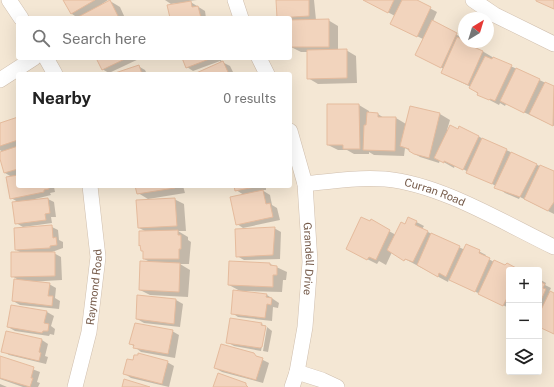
<!DOCTYPE html>
<html lang="en">
<head>
<meta charset="utf-8">
<style>
	body { margin:0; font-family:"Public Sans",sans-serif; background:#f2f2f2; color:#222 }
	.controls { position:absolute; right:12px; bottom:12px; display:grid; overflow:hidden; border-radius:4px; box-shadow:0 4px 16px #0002 }
	.controls button { width:36px; height:36px; display:grid; place-items:center; padding:0; border:0; border-bottom:1px solid #e0e0e0; background:#fff; color:#222; font:20px sans-serif }
	.compass { position:absolute; left:458px; top:12px; width:36px; height:36px; border-radius:50%; background:#fff; box-shadow:0 4px 16px #0002; rotate:38deg }
	.list { margin:0; padding:0; list-style:none }
	h2 { display:flex; justify-content:space-between; align-items:center; height:52px; margin:0; padding:0 16px; font-size:17px }
	h2 small { font-size:13px; font-weight:400; color:#767676 }
	.icon { flex:none; width:22px; height:22px; fill:none; stroke:currentColor; stroke-width:2; stroke-linecap:round; stroke-linejoin:round }
	.map { position:relative; flex:none; width:554px; height:387px; overflow:hidden }
	.search { position:absolute; background:#fff; box-shadow:0 4px 16px #0002; left:16px; top:16px; width:276px; height:44px; display:flex; align-items:center; gap:10px; box-sizing:border-box; padding:0 14px; border-radius:4px; color:#767676; font-size:15px }
	.panel { position:absolute; background:#fff; box-shadow:0 4px 16px #0002; left:16px; top:72px; width:276px; height:116px; border-radius:4px }
	.map>svg:first-child { display:block }
</style>
</head>
<body>
<div class="map">
<svg width="554" height="387" viewBox="0 0 554 387">
	<rect width="100%" height="100%" fill="#fcf4e5"/>
	<path fill="#f4e7d4" fill-rule="evenodd" d="M0,0H554V387H0ZM18,18H290V58H18ZM464,18H488V42H464ZM18,74H290V186H18ZM509,270H539V372H509Z"/>
	<g fill="#0003">
		<path d="M64,0H108L102,4V5L110,1L120,7L125,18H78L72,14Z"/>
		<path d="M165,0H197L189,1L205,11L206,18H171L177,3L171,4Z"/>
		<path d="M277,0H314L316,20H328L338,26V50H346L356,56L357,83L318,84L308,78V52H301L291,47L290,18L278,17Z"/>
		<path d="M365,0H414L437,12L433,21L464,39V42L472,45L494,58L554,87V126L506,104L505,106L500,103L499,105L478,94L471,87L442,73L444,69L416,55L423,39L398,27L395,16Z"/>
		<path d="M97,58H141L109,73L102,69Z"/>
		<path d="M183,58H220L222,62L230,66L234,74H196L221,63L220,61L193,71L187,67Z"/>
		<path d="M138,66L145,70L147,74H115Z"/>
		<path d="M359,105L369,111V114H378L384,118H396L406,124L410,107L440,114L450,120L447,130H458L459,127L554,173V214L520,197L519,199L505,193L496,186L455,165L454,168L440,160L439,163L420,157L405,148L404,156L374,155L369,152V154H354L347,150H338L328,145Z"/>
		<path d="M18,119V186L54,187L55,192L50,193L51,195L35,199V200L48,199L54,202L56,217H51L52,223L23,227L16,223L18,202L11,198L12,177L5,173L0,156V153L3,152L0,150V124Z"/>
		<path d="M136,186H183L185,193L148,199L138,193Z"/>
		<path d="M235,186H266V190H262L270,195L272,205L277,208L280,220L243,228L237,224L244,195L236,190Z"/>
		<path d="M174,199L184,204L186,231H178L188,237V240L191,242L189,264H180L190,270L188,297L150,295L140,290L150,262L144,259V252L142,250L147,232L139,228Z"/>
		<path d="M409,218L424,226L422,229L432,234L465,250L467,245L486,255L485,257L494,262L506,267L507,264L518,270H509V308L449,279L448,282L392,252L386,265L379,261L377,264L347,249L371,221L396,235L405,225Z"/>
		<path d="M52,227L58,230L59,240L63,242V248L52,252L61,257L62,280L28,282L49,284L56,288L55,298L60,301L59,309L20,305L13,301L20,281L12,276L22,253L16,250Z"/>
		<path d="M274,228L281,232L280,259L244,260L237,256Z"/>
		<path d="M270,264L287,272L286,280H283L282,292L247,291L246,292L267,295L279,303L278,308L273,307L272,321L238,317L232,313L242,292L229,285Z"/>
		<path d="M539,279L546,283L545,285L551,288L549,292L554,294V334L539,326Z"/>
		<path d="M138,296L176,300L183,304L180,327L144,323L137,319Z"/>
		<path d="M12,306L47,312L54,316L51,326L55,329L54,335L50,334L49,336L15,331L8,327Z"/>
		<path d="M261,324L266,326L261,351L234,346L227,342Z"/>
		<path d="M267,327L272,331L268,352L263,351Z"/>
		<path d="M172,331L179,335L175,358L141,352L131,344Z"/>
		<path d="M42,340L48,344L45,356L48,357L46,364L9,355L3,351Z"/>
		<path d="M0,357L40,372L37,382L40,383L38,387H23L0,379Z"/>
		<path d="M261,359L269,363L263,383L222,372L215,368Z"/>
		<path d="M167,362L174,366L169,387L131,378L125,374Z"/>
		<path d="M0,384L7,387H0Z"/>
	</g>
	<g fill="#f2d4bd" stroke="#e5bb9d">
		<path d="M63,0H95L71,14Z"/>
		<path d="M110,0L119,18H76Z"/>
		<path d="M276,0H309V16L277,18Z"/>
		<path d="M363,0H394L388,13Z"/>
		<path d="M402,0H417L431,7L417,37L390,24Z"/>
		<path d="M536,0H554V9L536,1Z"/>
		<path d="M191,1L192,7L198,6L201,18H170L167,5Z"/>
		<path d="M329,19V47H290V20Z"/>
		<path d="M432,20L457,33L441,68L415,55Z"/>
		<path d="M457,37L464,40V42L473,44L471,46L483,51L468,85L441,73Z"/>
		<path d="M347,49V78L307,79V50Z"/>
		<path d="M485,56L492,59L493,57L512,65L495,101L490,99L489,100L477,95L478,93L469,88Z"/>
		<path d="M96,58H127L102,70Z"/>
		<path d="M182,58H212L186,68Z"/>
		<path d="M223,61L228,72L224,74H194Z"/>
		<path d="M139,65L142,74H112Z"/>
		<path d="M516,68L540,79L524,113L500,101Z"/>
		<path d="M545,82L554,86L553,126L529,114Z"/>
		<path d="M327,104H359L360,149H343V145H327Z"/>
		<path d="M410,106L440,113L429,158L414,154L409,151V149L400,146Z"/>
		<path d="M367,112L378,113V117H396L395,151L363,150L364,125H366Z"/>
		<path d="M18,117V140L0,146V123Z"/>
		<path d="M450,125L458,129L459,126L479,136L463,170L444,161V163L434,158Z"/>
		<path d="M482,138L507,149L492,184L466,173Z"/>
		<path d="M18,146V169L4,173L0,159V152Z"/>
		<path d="M511,152L537,164L520,197L494,188Z"/>
		<path d="M540,165L554,171V202L548,211L524,199Z"/>
		<path d="M18,175V186H49V189L44,190V192L10,199L6,177Z"/>
		<path d="M135,186H175V188L137,194Z"/>
		<path d="M234,186H260L235,191Z"/>
		<path d="M263,190L266,204L270,203L273,217L236,225L230,197Z"/>
		<path d="M48,198L50,213L45,214L46,220L15,224L12,202Z"/>
		<path d="M175,198L177,226L138,228L136,200Z"/>
		<path d="M361,217L370,221L371,219L390,230L376,260L369,257L367,260L346,249Z"/>
		<path d="M408,217L417,221L415,225L428,231L413,262L405,259L404,261L387,250L401,222L405,224Z"/>
		<path d="M52,225L53,238L56,237L57,245L50,246V248L15,250L14,228Z"/>
		<path d="M275,227L273,255L236,257L235,229Z"/>
		<path d="M178,230V235H181V249H179V259H143V251H141L140,245L139,246V231Z"/>
		<path d="M431,233L460,246L446,277L439,273L438,277L417,265Z"/>
		<path d="M466,244L480,250L479,253L490,258L475,292L449,280Z"/>
		<path d="M11,252H55V276L11,277Z"/>
		<path d="M494,260L505,265L507,263L518,269L509,270V294L503,306L478,294Z"/>
		<path d="M140,261L180,263L179,292L139,290Z"/>
		<path d="M229,261L270,263V265L277,266V275H273V287L228,285Z"/>
		<path d="M14,279L50,283L48,296H53L52,306L12,301Z"/>
		<path d="M539,281L545,284L543,288L546,289L539,305Z"/>
		<path d="M233,290L267,294L266,297L272,298L271,305L267,304L265,318L231,314Z"/>
		<path d="M550,291L554,293V334L539,327V314Z"/>
		<path d="M137,295L176,299L174,324L136,319Z"/>
		<path d="M11,305L47,311L44,323L49,324L48,331H43L42,333L7,327Z"/>
		<path d="M230,318L262,323L261,325L266,326L262,347L260,348L226,343Z"/>
		<path d="M135,323L173,330L168,354L133,348L134,345L129,344Z"/>
		<path d="M6,331L42,339L39,352L41,353L39,361L1,352Z"/>
		<path d="M221,344L254,353L256,356L263,358L256,380L214,368Z"/>
		<path d="M138,353L168,361L162,384L123,374L127,359L133,360L134,355H138Z"/>
		<path d="M0,356L34,367L31,378H33L30,387L0,378Z"/>
		<path d="M218,373L246,383V385L248,387H213Z"/>
		<path d="M124,379L150,387H122Z"/>
	</g>
	<g fill="none" stroke-linecap="round" stroke-linejoin="round">
		<g stroke="#d0bfae" stroke-width="16">
			<g id="minor">
				<path d="M9,0L21,18"/>
				<path d="M235,0L241,18"/>
				<path d="M473,0L495,15L554,44"/>
				<path d="M46,58L55,74"/>
				<path d="M259,58L267,74"/>
				<path d="M0,80L34,58"/>
				<path id="s1" d="M290,131L305,184L310,262L305,327L297,372L292,387"/>
				<path id="s2" d="M305,184C332,181 358,177 385,179C441,184 504,223 554,247"/>
				<path d="M297,372L322,380L337,387"/>
				<path id="s3" d="M75,387L89,332L98,257L90,186"/>
			</g>
		</g>
		<use href="#minor" stroke="#fff" stroke-width="15"/>
	</g>
	<g text-anchor="middle" dominant-baseline="central" stroke-width="3" stroke-linejoin="round" paint-order="stroke">
		<g font-size="11" fill="#765b4a" stroke="#fff8ec">
			<text stroke="none"><textPath href="#s2" startOffset="132">Curran Road</textPath></text>
			<text stroke="none"><textPath href="#s1" startOffset="130">Grandell Drive</textPath></text>
			<text stroke="none"><textPath href="#s3" startOffset="102">Raymond Road</textPath></text>
		</g>
	</g>
</svg>
<div class="controls">
<button>+</button>
<button>−</button>
<button><svg class="icon" aria-label="layers" viewBox="0 0 24 24"><path d="M12 4l9 5-9 5-9-5zM3 14l9 5 9-5"/></svg></button>
</div>
<svg class="compass" viewBox="-18 -18 36 36"><path d="M0-13l5 13h-10z" fill="#e53935"/><path d="M0 13l5-13h-10z" fill="#767676"/></svg>
<div class="search"><svg class="icon" aria-label="search" viewBox="0 0 24 24"><circle cx="10" cy="10" r="6"/><path d="M15 15l6 6"/></svg>Search here</div>
<section class="panel">
<h2>Nearby<small>0 results</small></h2>
<ul class="list">
</ul>
</section>
</div>
</body>
</html>
